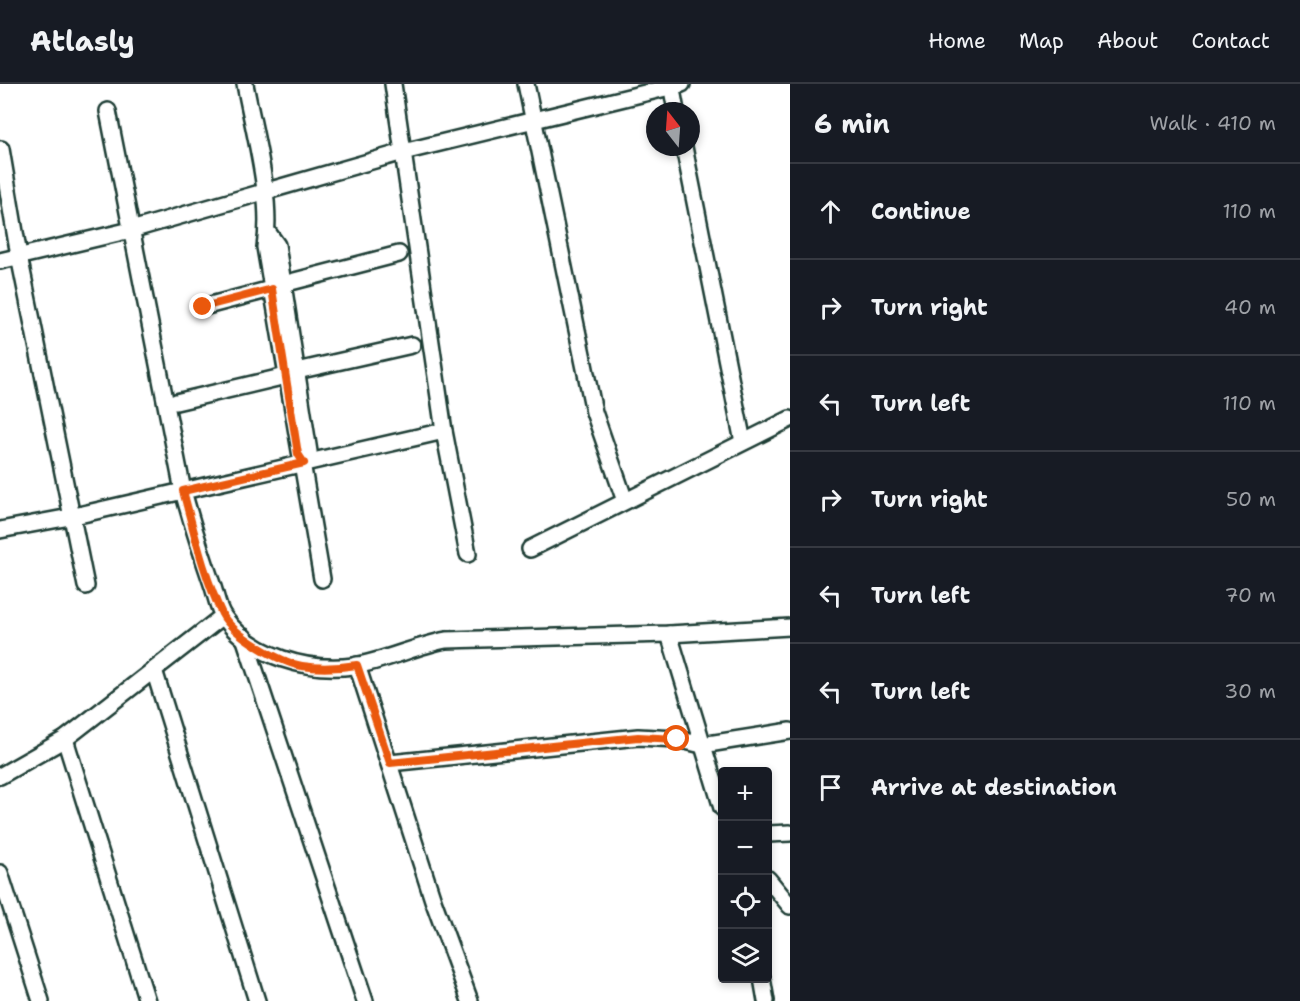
<!DOCTYPE html>
<html lang="en">
<head>
<meta charset="utf-8">
<style>
	body { margin:0; font-family:"Shantell Sans",sans-serif; background:#242831; color:#f1f3f6 }
	.controls { position:absolute; right:18px; bottom:18px; display:grid; overflow:hidden; border-radius:6px; box-shadow:0 3px 9px #0003 }
	.controls button { width:54px; height:54px; display:grid; place-items:center; padding:0; border:0; border-bottom:2px solid #363941; background:#171b24; color:#f1f3f6; font:30px sans-serif }
	.compass { position:absolute; left:646px; top:18px; width:54px; height:54px; border-radius:50%; background:#171b24; box-shadow:0 3px 9px #0003; rotate:343deg }
	.stop { position:absolute; width:18px; height:18px; margin:-14px; border:4px solid #ea580c; border-radius:50%; background:#fff }
	.stop.end { background:#ea580c; border-color:#fff; box-shadow:0 2px 6px #0008 }
	.list { margin:0; padding:0; list-style:none }
	h2 { display:flex; justify-content:space-between; align-items:center; height:78px; margin:0; padding:0 24px; font-size:26px }
	h2 small { font-size:20px; font-weight:400; color:#9ea1a6 }
	.list li { display:grid; grid-template-columns:39px 1fr auto; gap:18px; align-items:center; box-sizing:border-box; height:96px; padding:0 24px; border-top:2px solid #363941 }
	.list b { display:block; font-size:22px; white-space:nowrap }
	.list em { font-size:20px; font-style:normal; color:#9ea1a6 }
	.icon { flex:none; width:33px; height:33px; fill:none; stroke:currentColor; stroke-width:2; stroke-linecap:round; stroke-linejoin:round }
	.map { position:relative; flex:none; width:790px; height:917px; overflow:hidden }
	header { display:flex; align-items:center; gap:36px; box-sizing:border-box; height:84px; padding:0 30px; background:#171b24; border-bottom:2px solid #363941 }
	header strong { font-size:28px }
	nav { display:flex; gap:33px; margin-inline-start:auto; font-size:21px }
	main { display:flex }
	aside { flex:1; background:#171b24 }
	.map>svg:first-child { display:block }
</style>
</head>
<body>
<header>
<strong>Atlasly</strong>
<nav><a>Home</a><a>Map</a><a>About</a><a>Contact</a></nav>
</header>
<main>
<div class="map">
<svg width="790" height="917" viewBox="0 0 790 917">
	<rect width="100%" height="100%" fill="#fff"/>
	<filter id="ink" filterUnits="userSpaceOnUse"><feTurbulence type="fractalNoise" baseFrequency=".0167" numOctaves="2"/><feDisplacementMap in="SourceGraphic" scale="12" xChannelSelector="R" yChannelSelector="G"/><feConvolveMatrix kernelMatrix="1 2 1 2 8 2 1 2 1" color-interpolation-filters="sRGB"/></filter>
	<g filter="url(#ink)">
		<g fill="none" stroke-linecap="round" stroke-linejoin="round">
			<g stroke="#1f3d34" stroke-width="20">
				<g id="minor">
					<path d="M245,0C254,49 273,114 265,163L322,495"/>
					<path d="M393,0L444,347L468,470"/>
					<path d="M526,0L594,328L625,417"/>
					<path d="M671,0L676,27"/>
					<path d="M108,27L183,407C192,440 202,471 213,503C216,512 218,525 224,533C252,573 308,588 354,582C385,577 415,562 446,556L669,550L790,543"/>
					<path d="M684,63L743,358"/>
					<path d="M1,65L19,172L86,502"/>
					<path d="M267,147L277,161L309,368L304,379"/>
					<path d="M0,177L131,146L403,68L682,0"/>
					<path d="M283,200L399,170"/>
					<path d="M203,223L271,205"/>
					<path d="M297,287L412,261"/>
					<path d="M176,318L286,292"/>
					<path d="M0,446L70,433L444,347"/>
					<path d="M530,465L790,335"/>
					<path d="M669,550L722,724"/>
					<path d="M244,553L365,917"/>
					<path d="M357,581L433,816L470,917"/>
					<path d="M154,586L257,917"/>
					<path d="M65,655L147,917"/>
					<path d="M390,679L638,653L677,655L702,661L790,647"/>
					<path d="M0,692L65,655L223,532"/>
					<path d="M768,750L790,749"/>
					<path d="M0,789L41,917"/>
					<path d="M768,795L790,822"/>
					<path d="M762,894L766,917"/>
				</g>
			</g>
			<use href="#minor" stroke="#fff" stroke-width="15"/>
		</g>
	</g>
	<g fill="none" stroke-linecap="round" stroke-linejoin="round" filter="url(#ink)">
		<path stroke="#ea580c" stroke-width="8" d="M203,223L272,205L298,370L304,379L183,407C194,447 204,493 222,530C233,551 279,578 302,582C321,585 338,584 357,581L390,679L638,653L677,655"/>
	</g>
</svg>
<div class="controls">
<button>+</button>
<button>−</button>
<button><svg class="icon" aria-label="locate" viewBox="0 0 24 24"><circle cx="12" cy="12" r="6"/><path d="M12 2v4M12 18v4M2 12h4M18 12h4"/></svg></button>
<button><svg class="icon" aria-label="layers" viewBox="0 0 24 24"><path d="M12 4l9 5-9 5-9-5zM3 14l9 5 9-5"/></svg></button>
</div>
<svg class="compass" viewBox="-18 -18 36 36"><path d="M0-13l5 13h-10z" fill="#e53935"/><path d="M0 13l5-13h-10z" fill="#9ea1a6"/></svg>
<div class="stop" style="left:677px;top:655px"></div>
<div class="stop end" style="left:203px;top:223px"></div>
</div>
<aside>
<h2>6 min<small>Walk · 410 m</small></h2>
<ul class="list">
<li><svg class="icon" aria-label="ahead" viewBox="0 0 24 24"><path d="M12 20V5M6 11l6-6 6 6"/></svg><div><b>Continue</b></div><em>110 m</em></li>
<li><svg class="icon" aria-label="right" viewBox="0 0 24 24"><path d="M7 20v-9h11M14 6l5 5-5 5"/></svg><div><b>Turn right</b></div><em>40 m</em></li>
<li><svg class="icon" aria-label="left" viewBox="0 0 24 24"><path d="M17 20v-9H6M10 6l-5 5 5 5"/></svg><div><b>Turn left</b></div><em>110 m</em></li>
<li><svg class="icon" aria-label="right" viewBox="0 0 24 24"><path d="M7 20v-9h11M14 6l5 5-5 5"/></svg><div><b>Turn right</b></div><em>50 m</em></li>
<li><svg class="icon" aria-label="left" viewBox="0 0 24 24"><path d="M17 20v-9H6M10 6l-5 5 5 5"/></svg><div><b>Turn left</b></div><em>70 m</em></li>
<li><svg class="icon" aria-label="left" viewBox="0 0 24 24"><path d="M17 20v-9H6M10 6l-5 5 5 5"/></svg><div><b>Turn left</b></div><em>30 m</em></li>
<li><svg class="icon" aria-label="arrive" viewBox="0 0 24 24"><path d="M6 21V4h12l-3 4 3 4H6"/></svg><div><b>Arrive at destination</b></div></li>
</ul>
</aside>
</main>
</body>
</html>
